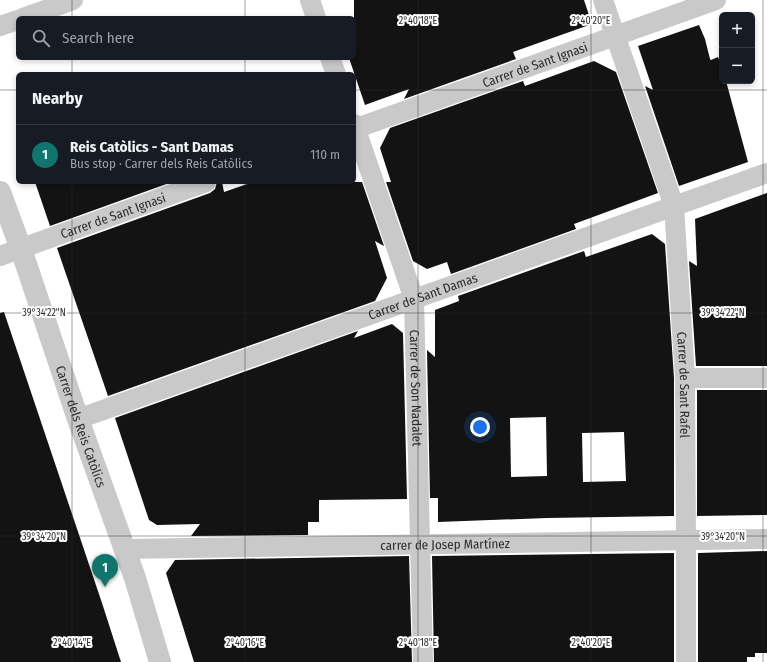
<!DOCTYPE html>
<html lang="en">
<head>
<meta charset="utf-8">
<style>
	body { margin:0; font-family:"Fira Sans Condensed",sans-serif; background:#20242c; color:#f1f3f6 }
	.controls { position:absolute; right:12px; top:12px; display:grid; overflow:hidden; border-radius:6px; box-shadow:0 2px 6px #0003 }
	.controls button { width:36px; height:36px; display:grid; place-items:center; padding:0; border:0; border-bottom:1px solid #363941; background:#171b24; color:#f1f3f6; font:20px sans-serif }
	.you { position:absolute; left:480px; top:427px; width:14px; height:14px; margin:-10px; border:3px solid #fff; border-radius:50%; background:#1a73e8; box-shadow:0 0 0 6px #1a73e833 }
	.badge { display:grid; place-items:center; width:26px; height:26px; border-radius:50%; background:#0f766e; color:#fff; font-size:13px; font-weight:700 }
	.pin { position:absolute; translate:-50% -33px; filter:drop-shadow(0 1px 2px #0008) }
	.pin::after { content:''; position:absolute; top:21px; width:14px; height:12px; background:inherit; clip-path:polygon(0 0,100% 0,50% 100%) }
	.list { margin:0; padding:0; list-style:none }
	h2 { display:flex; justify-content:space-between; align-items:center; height:52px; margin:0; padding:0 16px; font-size:17px }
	h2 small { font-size:13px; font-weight:400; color:#9ea1a6 }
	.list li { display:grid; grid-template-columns:26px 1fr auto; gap:12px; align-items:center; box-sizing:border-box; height:60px; padding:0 16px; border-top:1px solid #363941 }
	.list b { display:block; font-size:15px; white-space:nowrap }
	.list p { margin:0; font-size:13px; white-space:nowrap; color:#9ea1a6 }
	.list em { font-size:13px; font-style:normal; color:#9ea1a6 }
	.icon { flex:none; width:22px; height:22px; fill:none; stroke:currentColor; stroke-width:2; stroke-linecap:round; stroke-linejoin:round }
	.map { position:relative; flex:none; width:767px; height:662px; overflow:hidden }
	.search { position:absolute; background:#171b24; box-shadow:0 2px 6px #0003; left:16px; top:16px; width:340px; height:44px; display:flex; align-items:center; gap:10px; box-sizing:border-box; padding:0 14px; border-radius:6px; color:#9ea1a6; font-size:15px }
	.panel { position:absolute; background:#171b24; box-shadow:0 2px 6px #0003; left:16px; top:72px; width:340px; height:112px; border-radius:6px }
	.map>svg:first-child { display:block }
</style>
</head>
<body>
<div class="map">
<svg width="767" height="662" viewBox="0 0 767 662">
	<rect width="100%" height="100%" fill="#fff"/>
	<g fill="#131313" fill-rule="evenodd">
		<path d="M354,0H584L592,24L513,52L516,59L404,99L409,89L365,105L349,58H354Z"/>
		<path d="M699,25L705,39L710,59L711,60L718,57L722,68V81H726L748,162L679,186L645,86L653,90L638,46Z"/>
		<path d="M594,61L616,72L658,193L574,224L576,229L451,274L447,262L427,269L413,261L386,182H391L380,148L390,128L523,81L525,86Z"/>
		<path d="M35,182H172L50,226Z"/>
		<path d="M217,182H222L224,192L253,182H362L384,246L375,241L387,278L375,301L108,396L57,248L210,193L215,189Z"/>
		<path d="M767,193V366H696L689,261L697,266L695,219Z"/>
		<path d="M652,234L665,244L674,378V516L547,518L438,522V498H430L427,350L435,357V310L459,301L458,296L584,251L586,257ZM546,417L547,476L511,477L510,418ZM624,432L626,481L583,482L582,433Z"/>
		<path d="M4,312L102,603L121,662H0V313Z"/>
		<path d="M392,324L403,333L407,499L319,500V522H308V535L191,536L200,524L157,525L149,520L115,418L358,331L354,338Z"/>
		<path d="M697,390H767V515L697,516Z"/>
		<path d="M767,551V653H755V657H747V662H698V553Z"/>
		<path d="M674,553V662H434L432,556Z"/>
		<path d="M409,556L412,662H194L166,573L175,560Z"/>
	</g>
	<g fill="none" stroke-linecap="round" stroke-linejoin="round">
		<g stroke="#c9c9c9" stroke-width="20">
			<path d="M310,0L316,18"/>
			<path id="s1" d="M603,0L674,206L685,378L686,540V662"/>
			<path d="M23,18L73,0"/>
			<path d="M0,26L18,20"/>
			<path d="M330,58L336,74"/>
			<path id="s2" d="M354,124L414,299L423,662"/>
			<path id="s3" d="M354,129L716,0"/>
			<path id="s4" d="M0,256L206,182"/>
			<path d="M685,378H767"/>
			<path id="s5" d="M78,419L767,173"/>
			<path id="s6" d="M124,549L767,539"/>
		</g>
		<path stroke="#c9c9c9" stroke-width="22" id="s7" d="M0,192L21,249L78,419L135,578L160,662"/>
	</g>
	<path fill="none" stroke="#2c2c2c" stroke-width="1" stroke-opacity="0.45" d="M72,0V18M245,0V18M418,0V662M591,0V662M763,0V662M72,58V74M245,58V74M0,90H18M354,90H767M72,182V662M245,182V662M0,313H767M0,536H767"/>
	<g text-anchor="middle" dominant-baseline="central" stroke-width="4" stroke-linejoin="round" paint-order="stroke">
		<g font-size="13" fill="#2c2c2c" stroke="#fff">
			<text stroke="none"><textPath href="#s3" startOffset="192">Carrer de Sant Ignasi</textPath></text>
			<text stroke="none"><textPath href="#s4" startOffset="120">Carrer de Sant Ignasi</textPath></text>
			<text stroke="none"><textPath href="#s5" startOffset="366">Carrer de Sant Damas</textPath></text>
			<text stroke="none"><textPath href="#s1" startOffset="397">Carrer de Sant Rafel</textPath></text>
			<text stroke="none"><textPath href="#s2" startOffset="274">Carrer de Son Nadalet</textPath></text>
			<text stroke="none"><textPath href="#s7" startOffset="248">Carrer dels Reis Catòlics</textPath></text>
			<text stroke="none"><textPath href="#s6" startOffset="321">carrer de Josep Martínez</textPath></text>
		</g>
	</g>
	<g font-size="10" text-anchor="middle" fill="#2c2c2c" stroke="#fff" stroke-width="4" stroke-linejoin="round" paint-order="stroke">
		<text x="418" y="24">2°40'18"E</text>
		<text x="591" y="24">2°40'20"E</text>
		<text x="44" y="316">39°34'22"N</text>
		<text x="723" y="316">39°34'22"N</text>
		<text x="44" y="540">39°34'20"N</text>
		<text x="723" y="540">39°34'20"N</text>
		<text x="72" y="646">2°40'14"E</text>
		<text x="245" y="646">2°40'16"E</text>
		<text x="418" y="646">2°40'18"E</text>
		<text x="591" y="646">2°40'20"E</text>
	</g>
</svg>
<div class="controls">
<button>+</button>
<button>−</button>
</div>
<div class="you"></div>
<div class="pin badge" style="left:105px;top:587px">1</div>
<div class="search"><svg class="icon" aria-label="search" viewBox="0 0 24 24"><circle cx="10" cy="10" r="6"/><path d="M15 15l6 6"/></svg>Search here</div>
<section class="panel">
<h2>Nearby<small></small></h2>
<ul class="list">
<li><span class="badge">1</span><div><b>Reis Catòlics - Sant Damas</b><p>Bus stop · Carrer dels Reis Catòlics</p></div><em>110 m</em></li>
</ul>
</section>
</div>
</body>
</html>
